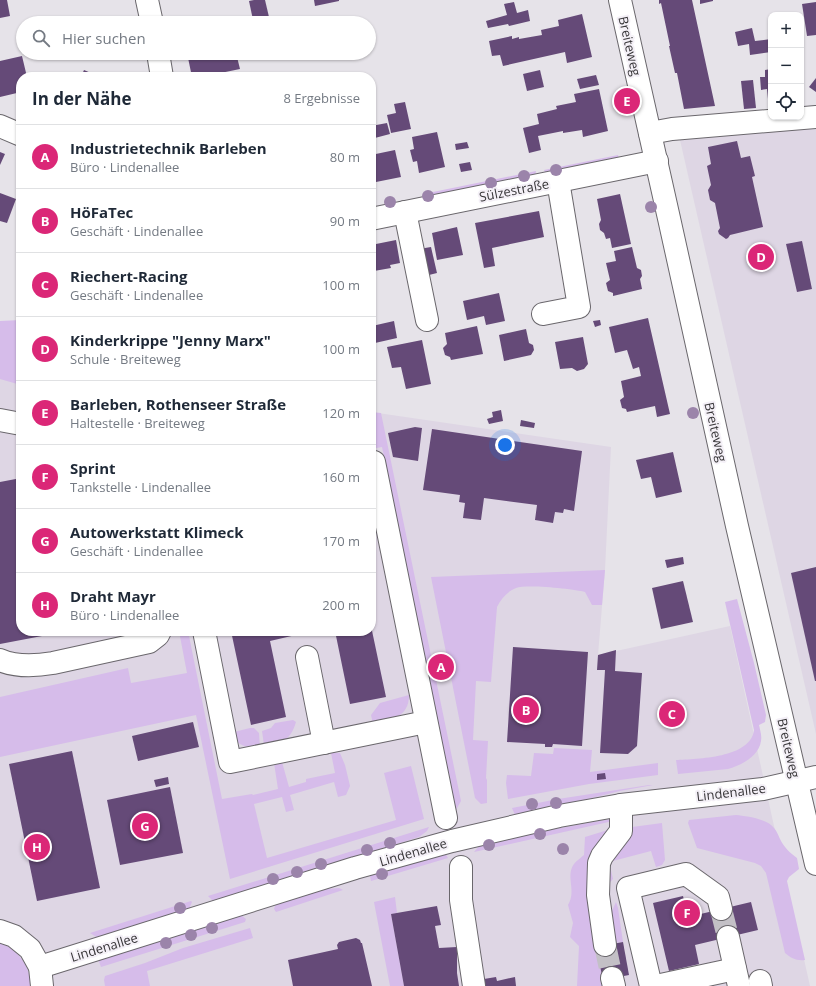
<!DOCTYPE html>
<html lang="de">
<head>
<meta charset="utf-8">
<style>
	body { margin:0; font-family:"Open Sans",sans-serif; background:#f6f6f7; color:#1f2937 }
	.controls { position:absolute; right:12px; top:12px; display:grid; overflow:hidden; border-radius:8px; box-shadow:0 1px 3px #0004 }
	.controls button { width:36px; height:36px; display:grid; place-items:center; padding:0; border:0; border-bottom:1px solid #e0e1e3; background:#fff; color:#1f2937; font:20px sans-serif }
	.you { position:absolute; left:505px; top:445px; width:14px; height:14px; margin:-10px; border:3px solid #fff; border-radius:50%; background:#1a73e8; box-shadow:0 0 0 6px #1a73e833 }
	.badge { display:grid; place-items:center; width:26px; height:26px; border-radius:50%; background:#db2777; color:#fff; font-size:13px; font-weight:700 }
	.pin { position:absolute; translate:-50% -50%; border:2px solid #fff; box-shadow:0 1px 4px #0006 }
	.list { margin:0; padding:0; list-style:none }
	h2 { display:flex; justify-content:space-between; align-items:center; height:52px; margin:0; padding:0 16px; font-size:17px }
	h2 small { font-size:13px; font-weight:400; color:#747a83 }
	.list li { display:grid; grid-template-columns:26px 1fr auto; gap:12px; align-items:center; box-sizing:border-box; height:64px; padding:0 16px; border-top:1px solid #e0e1e3 }
	.list b { display:block; font-size:15px; white-space:nowrap }
	.list p { margin:0; font-size:13px; white-space:nowrap; color:#747a83 }
	.list em { font-size:13px; font-style:normal; color:#747a83 }
	.icon { flex:none; width:22px; height:22px; fill:none; stroke:currentColor; stroke-width:2; stroke-linecap:round; stroke-linejoin:round }
	.map { position:relative; flex:none; width:816px; height:986px; overflow:hidden }
	.search { position:absolute; background:#fff; box-shadow:0 1px 3px #0004; left:16px; top:16px; width:360px; height:44px; display:flex; align-items:center; gap:10px; box-sizing:border-box; padding:0 14px; border-radius:22px; color:#747a83; font-size:15px }
	.panel { position:absolute; background:#fff; box-shadow:0 1px 3px #0004; left:16px; top:72px; width:360px; height:564px; border-radius:16px }
	.map>svg:first-child { display:block }
</style>
</head>
<body>
<div class="map">
<svg width="816" height="986" viewBox="0 0 816 986">
	<rect width="100%" height="100%" fill="#e6e3e9"/>
	<g fill="#ded6e4">
		<path d="M816,127V734L680,140Z"/>
		<path d="M0,372L21,381V631H371V412L611,447L605,570L598,655L730,626L774,826L810,986H0Z"/>
	</g>
	<g fill="#d6bcea">
		<path d="M618,155L619,158L546,174L544,170Z"/>
		<path d="M536,171L535,177L428,199L423,194Z"/>
		<path d="M21,320V385L0,379V321Z"/>
		<path d="M371,412L381,413L461,801L456,810L429,687L402,542L382,447L371,449Z"/>
		<path d="M605,570L602,605H592L585,592C574,589 527,584 516,588C508,591 501,599 497,607L491,682L476,681L473,740L488,741L486,778L487,780V803L481,804L475,798L431,577Z"/>
		<path d="M737,599L754,663L766,715L765,722L759,725C760,730 762,735 761,741C759,756 742,765 728,769L678,774L676,760C697,759 751,758 754,730L725,602Z"/>
		<path d="M179,631H188L222,799L252,794L253,795L278,789L274,763L282,762L289,787L306,782V779L335,773L331,753H340L345,765L350,786L346,795L338,797L334,782L290,795L294,810L286,812L282,797L254,804L267,858L396,820L384,773L411,766L424,819L230,879L196,715L0,757V697L128,668L131,683L187,673Z"/>
		<path d="M409,695C409,718 391,719 373,724L371,715L380,703Z"/>
		<path d="M293,720L296,722C290,742 282,742 264,745L262,731L271,728L275,723Z"/>
		<path d="M250,728H254L259,733L260,748C244,747 240,747 230,733Z"/>
		<path d="M554,748L592,750L590,772L658,763V775L589,784L508,799L506,783L507,775L531,776L534,753L553,754Z"/>
		<path d="M649,785H653L620,791L576,802L515,815L512,808L558,799Z"/>
		<path d="M736,815C746,816 768,819 774,828C777,831 778,835 780,839C784,847 790,853 797,858L799,869L789,877L787,881L805,960C796,961 791,958 785,953L766,873L761,866L755,863L697,848L688,823L689,820Z"/>
		<path d="M616,818L613,821L474,852L480,845L527,834Z"/>
		<path d="M662,823L665,860L662,865L656,867L651,851L609,862L613,879L610,882L608,881L607,861L632,827Z"/>
		<path d="M429,827L427,831L419,837L214,902L208,896Z"/>
		<path d="M611,829L591,857L588,909L603,980L606,986H577L579,946L570,937L573,923L568,905C577,891 565,876 574,864C577,860 581,858 584,855L585,837Z"/>
		<path d="M445,853L448,858L371,881L370,876L374,873Z"/>
		<path d="M339,888L343,890L276,912L274,909L276,903L324,889Z"/>
		<path d="M395,897L397,913L391,914L404,986H390L374,902Z"/>
		<path d="M191,901L192,902L189,909L98,938L90,933Z"/>
		<path d="M616,902L618,908L623,942L614,943L611,913Z"/>
		<path d="M241,915L246,919L245,922L101,967L98,959Z"/>
		<path d="M250,928L253,938L147,971L150,986H105L104,980L105,976L145,963L183,948Z"/>
		<path d="M0,943C19,950 30,966 31,986H0Z"/>
	</g>
	<g fill="#654a78">
		<path d="M0,0H7L10,16L0,18Z"/>
		<path d="M254,0H265L269,17L253,20L249,1Z"/>
		<path d="M314,0H339V1L315,6Z"/>
		<path d="M659,0H692L715,106L684,109L677,73H675L669,46H670L661,3L659,4Z"/>
		<path d="M700,0H713V1L700,4Z"/>
		<path d="M514,2L517,13L528,10L530,21L509,26L508,24L488,28L486,21L507,15L504,4Z"/>
		<path d="M816,2V35L807,36L802,4Z"/>
		<path d="M582,14L592,57L567,63L565,52L503,66L500,55L492,56L489,41L512,36V39L519,37V39L542,35L541,30L559,26L558,20Z"/>
		<path d="M752,28L755,41L771,39V52L750,55L749,44L738,46L735,32Z"/>
		<path d="M187,53H236L240,69L201,77H192Z"/>
		<path d="M22,56L27,77H21V92L0,97V61Z"/>
		<path d="M771,69V99H768L767,89L761,90L760,77H765V70Z"/>
		<path d="M84,70L100,77H81Z"/>
		<path d="M540,70L544,87L527,91L523,74Z"/>
		<path d="M596,75L599,85L580,89L577,79Z"/>
		<path d="M816,78V92L809,87Z"/>
		<path d="M753,80L756,108L744,109L741,81Z"/>
		<path d="M599,89L608,131L583,137L582,130L563,133V131L538,136L541,150L529,153L523,128L539,124L537,114L557,109L556,106L576,102L574,94Z"/>
		<path d="M405,102L411,129L391,133L387,115L396,113L394,104Z"/>
		<path d="M387,123L390,134L371,139V126Z"/>
		<path d="M437,132L445,167L419,173L417,161L413,162L410,150L414,149L412,137Z"/>
		<path d="M737,141L741,158L750,156L755,176L752,177L763,227L730,235L728,238L726,239L719,234L718,231L720,228L715,203L710,200L708,190L711,185L707,166L711,164L708,147Z"/>
		<path d="M467,142L469,148L456,150L455,144Z"/>
		<path d="M395,150L401,177L371,183V155Z"/>
		<path d="M0,152L5,154L0,165Z"/>
		<path d="M470,162L472,170L461,172L459,164Z"/>
		<path d="M0,193L16,199L7,223L0,221Z"/>
		<path d="M620,194L631,244L612,248L610,238L606,239L604,233L600,230L599,224L601,220L597,199Z"/>
		<path d="M539,211L544,237L492,248L495,266L484,268L475,223Z"/>
		<path d="M457,227L463,255L437,260L432,233Z"/>
		<path d="M396,240L400,263L390,265L391,268L374,271L376,281L371,282V245Z"/>
		<path d="M802,241L812,289L797,292L786,244Z"/>
		<path d="M431,247L437,273L425,276L419,249Z"/>
		<path d="M632,247L637,268L641,270L642,276L640,279L642,289L613,296V293L608,291L606,283L610,280L606,263L616,261L614,251Z"/>
		<path d="M499,293L505,321L486,325L484,316L467,320L463,301Z"/>
		<path d="M648,318L670,414L657,417L655,406L627,412L626,409L622,408L620,400L624,397L621,381L641,376L639,367L633,369L627,350L615,353L609,327Z"/>
		<path d="M600,320L601,325L595,327L593,321Z"/>
		<path d="M394,321L397,338L375,343L372,326Z"/>
		<path d="M477,326L483,354L451,360L450,357L445,355L443,348L447,344L445,333Z"/>
		<path d="M526,329L529,343L533,345L534,350L531,355L504,361L499,335Z"/>
		<path d="M583,337L588,364L584,369L577,371L572,368L560,369L555,342Z"/>
		<path d="M422,340L431,384L406,389L401,367L392,368L387,347Z"/>
		<path d="M501,410L503,421L489,424L487,419L493,417L492,412Z"/>
		<path d="M521,420L535,423L534,428L520,426Z"/>
		<path d="M415,427L422,428L418,461L393,457L388,433Z"/>
		<path d="M432,429L582,451L574,511L564,509L563,513L555,512L553,523L535,520L537,505L484,498L481,520L463,518L465,503L459,502L460,495L423,490Z"/>
		<path d="M673,452L682,492L656,498L651,477L641,479L636,460Z"/>
		<path d="M21,478V631L63,632L0,644V482Z"/>
		<path d="M683,557L684,564L667,568L665,560Z"/>
		<path d="M816,567V681H815L791,573Z"/>
		<path d="M683,581L693,622L661,629L652,588Z"/>
		<path d="M371,626L386,697L350,704L335,631H371Z"/>
		<path d="M231,631H313L270,641L286,717L251,725Z"/>
		<path d="M513,647L588,652L582,746L553,744L552,747H545V744L507,742Z"/>
		<path d="M616,650L615,671L642,673L637,746L628,754L600,753L605,670H597L598,655Z"/>
		<path d="M193,722L199,747L138,761L132,736Z"/>
		<path d="M72,751L100,888L37,901L9,764Z"/>
		<path d="M605,773L606,779L597,780V774Z"/>
		<path d="M168,777L169,784L156,787L154,780Z"/>
		<path d="M170,787L183,853L120,865L107,800Z"/>
		<path d="M683,896L688,917L751,902L758,930L695,945L699,964L669,971L653,903Z"/>
		<path d="M437,906L441,925L435,926L439,948L457,947V973L459,986H404L391,914Z"/>
		<path d="M356,938L360,940L361,943H362L372,986H293L288,960L338,949L337,945L339,942Z"/>
		<path d="M623,942L629,975L603,980L596,947Z"/>
		<path d="M496,977L497,981L515,977L516,986H479L478,980Z"/>
	</g>
	<g fill="none" stroke-linecap="round" stroke-linejoin="round">
		<g stroke="#c3c0c6" stroke-width="22" stroke-dasharray="22 11" stroke-linecap="butt">
			<path d="M721,909L728,937"/>
			<path d="M605,945L612,978"/>
		</g>
		<g stroke="#6a676c" stroke-width="24">
			<g id="minor">
				<path d="M147,0L152,23"/>
				<path d="M620,0C660,175 698,351 737,526C763,639 790,751 816,864"/>
				<path d="M158,53L162,77"/>
				<path d="M0,126L21,135"/>
				<path d="M650,133L672,129L816,117"/>
				<path d="M405,212L427,320"/>
				<path d="M371,219L657,161"/>
				<path d="M543,314L579,307L558,181"/>
				<path d="M0,420L21,424"/>
				<path d="M371,463L374,462L446,818"/>
				<path d="M204,631L230,762L426,722"/>
				<path d="M307,657L324,743"/>
				<path d="M0,660C16,667 36,666 53,663L149,642L158,635L160,631"/>
				<path d="M461,867V900L474,986"/>
				<path d="M0,931L14,936L30,949L40,967L42,986"/>
				<path d="M728,937L739,986"/>
				<path d="M605,945L598,895L599,863L602,856L621,831V805"/>
				<path d="M40,967L355,868L452,841L559,816L621,805L763,789L816,777"/>
				<path d="M612,978L614,986"/>
				<path d="M760,981L761,986"/>
				<path d="M651,986L628,888L686,874L718,897L721,909"/>
				<path d="M656,986L735,969"/>
			</g>
		</g>
		<use href="#minor" stroke="#fff" stroke-width="22"/>
	</g>
	<g fill="#9b84aa">
		<circle cx="556" cy="170" r="6"/>
		<circle cx="524" cy="176" r="6"/>
		<circle cx="491" cy="183" r="6"/>
		<circle cx="428" cy="196" r="6"/>
		<circle cx="390" cy="202" r="6"/>
		<circle cx="651" cy="207" r="6"/>
		<circle cx="693" cy="413" r="6"/>
		<circle cx="556" cy="803" r="6"/>
		<circle cx="532" cy="804" r="6"/>
		<circle cx="540" cy="834" r="6"/>
		<circle cx="390" cy="843" r="6"/>
		<circle cx="489" cy="845" r="6"/>
		<circle cx="563" cy="849" r="6"/>
		<circle cx="367" cy="850" r="6"/>
		<circle cx="321" cy="864" r="6"/>
		<circle cx="297" cy="872" r="6"/>
		<circle cx="382" cy="874" r="6"/>
		<circle cx="273" cy="879" r="6"/>
		<circle cx="180" cy="908" r="6"/>
		<circle cx="212" cy="928" r="6"/>
		<circle cx="191" cy="935" r="6"/>
		<circle cx="166" cy="943" r="6"/>
	</g>
	<g text-anchor="middle" dominant-baseline="central" stroke-width="4" stroke-linejoin="round" paint-order="stroke">
		<g font-size="13" fill="#383639" stroke="#f4f0f7">
			<text transform="translate(630 46) rotate(77)">Breiteweg</text>
			<text transform="translate(514 190) rotate(-11)">Sülzestraße</text>
			<text transform="translate(716 432) rotate(77)">Breiteweg</text>
			<text transform="translate(789 748) rotate(77)">Breiteweg</text>
			<text transform="translate(731 792) rotate(-7)">Lindenallee</text>
			<text transform="translate(413 852) rotate(-16)">Lindenallee</text>
			<text transform="translate(104 947) rotate(-17)">Lindenallee</text>
		</g>
	</g>
</svg>
<div class="controls">
<button>+</button>
<button>−</button>
<button><svg class="icon" aria-label="locate" viewBox="0 0 24 24"><circle cx="12" cy="12" r="6"/><path d="M12 2v4M12 18v4M2 12h4M18 12h4"/></svg></button>
</div>
<div class="you"></div>
<div class="pin badge" style="left:441px;top:667px">A</div>
<div class="pin badge" style="left:526px;top:710px">B</div>
<div class="pin badge" style="left:672px;top:714px">C</div>
<div class="pin badge" style="left:761px;top:257px">D</div>
<div class="pin badge" style="left:627px;top:101px">E</div>
<div class="pin badge" style="left:687px;top:913px">F</div>
<div class="pin badge" style="left:145px;top:826px">G</div>
<div class="pin badge" style="left:37px;top:847px">H</div>
<div class="search"><svg class="icon" aria-label="search" viewBox="0 0 24 24"><circle cx="10" cy="10" r="6"/><path d="M15 15l6 6"/></svg>Hier suchen</div>
<section class="panel">
<h2>In der Nähe<small>8 Ergebnisse</small></h2>
<ul class="list">
<li><span class="badge">A</span><div><b>Industrietechnik Barleben</b><p>Büro · Lindenallee</p></div><em>80 m</em></li>
<li><span class="badge">B</span><div><b>HöFaTec</b><p>Geschäft · Lindenallee</p></div><em>90 m</em></li>
<li><span class="badge">C</span><div><b>Riechert-Racing</b><p>Geschäft · Lindenallee</p></div><em>100 m</em></li>
<li><span class="badge">D</span><div><b>Kinderkrippe &quot;Jenny Marx&quot;</b><p>Schule · Breiteweg</p></div><em>100 m</em></li>
<li><span class="badge">E</span><div><b>Barleben, Rothenseer Straße</b><p>Haltestelle · Breiteweg</p></div><em>120 m</em></li>
<li><span class="badge">F</span><div><b>Sprint</b><p>Tankstelle · Lindenallee</p></div><em>160 m</em></li>
<li><span class="badge">G</span><div><b>Autowerkstatt Klimeck</b><p>Geschäft · Lindenallee</p></div><em>170 m</em></li>
<li><span class="badge">H</span><div><b>Draht Mayr</b><p>Büro · Lindenallee</p></div><em>200 m</em></li>
</ul>
</section>
</div>
</body>
</html>
